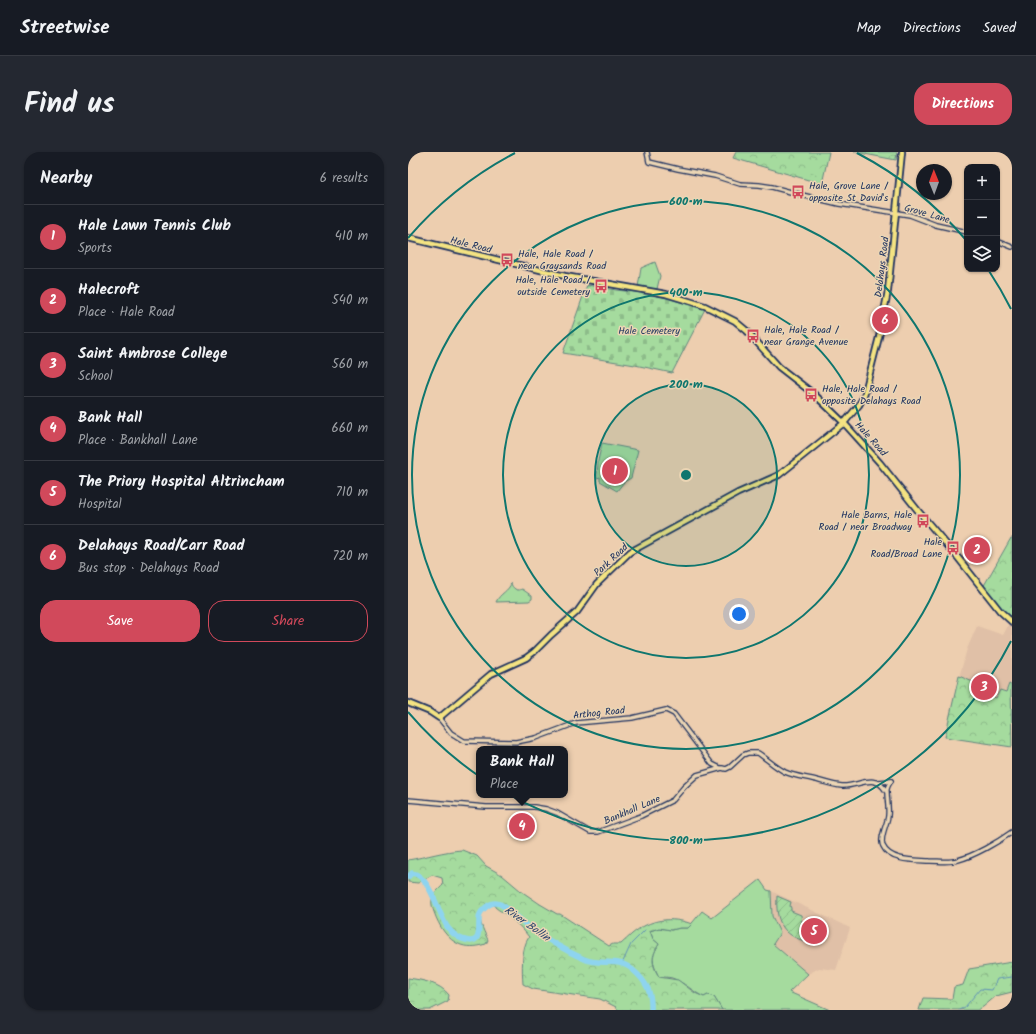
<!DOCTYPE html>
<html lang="en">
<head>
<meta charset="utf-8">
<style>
	body { margin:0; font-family:Kalam,sans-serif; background:#242831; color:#f1f3f6 }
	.controls { position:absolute; right:12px; top:12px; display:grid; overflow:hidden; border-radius:8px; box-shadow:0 1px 3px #0004 }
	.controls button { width:36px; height:36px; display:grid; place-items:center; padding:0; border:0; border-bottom:1px solid #363941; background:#171b24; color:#f1f3f6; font:20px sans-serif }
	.compass { position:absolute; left:508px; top:12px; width:36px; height:36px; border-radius:50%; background:#171b24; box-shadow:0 1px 3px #0004; rotate:359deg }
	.you { position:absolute; left:331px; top:462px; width:14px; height:14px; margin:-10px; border:3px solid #fff; border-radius:50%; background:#1a73e8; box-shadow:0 0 0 6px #1a73e833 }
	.badge { display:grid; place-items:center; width:26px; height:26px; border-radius:50%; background:#d1495b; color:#fff; font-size:13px; font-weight:700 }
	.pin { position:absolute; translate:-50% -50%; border:2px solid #fff; box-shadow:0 1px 4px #0006 }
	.popup { position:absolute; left:68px; top:594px; width:92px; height:52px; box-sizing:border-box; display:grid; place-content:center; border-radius:8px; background:#171b24; filter:drop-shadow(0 1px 3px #0005); font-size:13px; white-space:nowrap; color:#9ea1a6 }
	.popup b { font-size:15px; color:#f1f3f6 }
	.popup::after { content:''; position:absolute; left:50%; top:100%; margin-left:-8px; border:8px solid transparent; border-top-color:#171b24 }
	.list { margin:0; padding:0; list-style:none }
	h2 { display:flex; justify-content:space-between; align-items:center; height:52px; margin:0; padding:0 16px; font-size:17px }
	h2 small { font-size:13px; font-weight:400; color:#9ea1a6 }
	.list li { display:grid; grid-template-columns:26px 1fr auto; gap:12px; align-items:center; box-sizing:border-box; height:64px; padding:0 16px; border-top:1px solid #363941 }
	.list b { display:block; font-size:15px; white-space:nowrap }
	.list p { margin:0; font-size:13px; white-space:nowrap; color:#9ea1a6 }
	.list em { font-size:13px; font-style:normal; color:#9ea1a6 }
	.actions { display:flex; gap:8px; padding:12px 16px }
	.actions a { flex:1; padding:9px 0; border:1px solid #d1495b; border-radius:16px; text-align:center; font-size:14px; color:#d1495b }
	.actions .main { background:#d1495b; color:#fff }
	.icon { flex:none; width:22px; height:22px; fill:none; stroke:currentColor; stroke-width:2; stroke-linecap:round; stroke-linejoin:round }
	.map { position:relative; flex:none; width:604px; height:858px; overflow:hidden; border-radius:16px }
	header { display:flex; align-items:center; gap:24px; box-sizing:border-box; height:56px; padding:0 20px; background:#171b24; border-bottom:1px solid #363941 }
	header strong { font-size:19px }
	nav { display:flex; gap:22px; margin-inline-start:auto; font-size:14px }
	.intro { display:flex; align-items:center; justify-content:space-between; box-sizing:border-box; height:96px; padding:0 24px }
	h1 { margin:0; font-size:28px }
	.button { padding:10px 18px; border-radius:16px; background:#d1495b; color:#fff; font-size:14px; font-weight:700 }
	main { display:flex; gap:24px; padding:0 24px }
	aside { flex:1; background:#171b24; border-radius:16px; box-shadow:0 1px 3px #0004 }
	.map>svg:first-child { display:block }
</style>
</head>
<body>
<header>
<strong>Streetwise</strong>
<nav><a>Map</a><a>Directions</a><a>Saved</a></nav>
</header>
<div class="intro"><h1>Find us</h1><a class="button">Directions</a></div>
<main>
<aside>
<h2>Nearby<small>6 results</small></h2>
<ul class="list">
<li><span class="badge">1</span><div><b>Hale Lawn Tennis Club</b><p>Sports</p></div><em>410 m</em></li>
<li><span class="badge">2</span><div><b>Halecroft</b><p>Place · Hale Road</p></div><em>540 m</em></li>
<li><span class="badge">3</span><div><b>Saint Ambrose College</b><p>School</p></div><em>560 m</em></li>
<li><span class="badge">4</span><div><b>Bank Hall</b><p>Place · Bankhall Lane</p></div><em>660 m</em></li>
<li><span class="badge">5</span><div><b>The Priory Hospital Altrincham</b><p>Hospital</p></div><em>710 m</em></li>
<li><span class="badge">6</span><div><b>Delahays Road/Carr Road</b><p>Bus stop · Delahays Road</p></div><em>720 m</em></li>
</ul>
<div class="actions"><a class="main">Save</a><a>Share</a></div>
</aside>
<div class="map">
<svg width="604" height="858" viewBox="0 0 604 858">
	<defs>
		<pattern id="forest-crowns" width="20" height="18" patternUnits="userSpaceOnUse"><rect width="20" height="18" fill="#a5db9e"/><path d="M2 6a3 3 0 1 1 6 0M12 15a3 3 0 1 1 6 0" fill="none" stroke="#8dbc8a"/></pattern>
		<pattern id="cemetery-stones" width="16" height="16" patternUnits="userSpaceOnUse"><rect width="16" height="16" fill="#a5db9e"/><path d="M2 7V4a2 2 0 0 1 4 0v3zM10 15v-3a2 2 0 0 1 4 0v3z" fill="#8dbc8a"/></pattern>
		<pattern id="garden-furrows" width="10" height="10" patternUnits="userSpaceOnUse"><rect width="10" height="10" fill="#a5db9e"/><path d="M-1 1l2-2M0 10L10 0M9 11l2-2" fill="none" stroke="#8dbc8a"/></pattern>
	</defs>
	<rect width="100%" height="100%" fill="#edceaf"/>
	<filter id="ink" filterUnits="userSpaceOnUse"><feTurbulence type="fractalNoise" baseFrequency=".025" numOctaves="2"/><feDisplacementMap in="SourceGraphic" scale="8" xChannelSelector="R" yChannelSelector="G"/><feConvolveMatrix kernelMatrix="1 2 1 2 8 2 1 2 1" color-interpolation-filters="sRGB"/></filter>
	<g filter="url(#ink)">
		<g fill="#e0c0a7">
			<path d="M601,472L604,474V595L537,585L545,547L559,497L569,474L595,483Z"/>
			<path d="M363,739L442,776L428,818L411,816L400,822L365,791L372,781L364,764Z"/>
		</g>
		<g fill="#a5db9e" stroke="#60857e">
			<path d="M247,110L252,124L249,137L230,135L233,116Z"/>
			<path d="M194,291L230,298L223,326L216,330L209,339L192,329V325L189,326L190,309Z"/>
			<path d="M103,431C104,436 109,440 114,437L124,444V447L121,449L88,450C92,441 101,439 103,431Z"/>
			<path d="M352,728L359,738L363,739L364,764L372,781L365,792L400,822L381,840L422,858H314L306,845L300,843L296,845C285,840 276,830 264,826C260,825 255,825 251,825C244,811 243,805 251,792L245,787L242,779L251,776L263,778L272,776H280L294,759L304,766Z"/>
		</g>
		<g fill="url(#forest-crowns)" stroke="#60857e">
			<path d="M328,0H421L414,32L325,6Z"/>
			<path d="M446,0H489L488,8Z"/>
			<path d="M603,386H604V470L574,437Z"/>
			<path d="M551,524L579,536L577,541L588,546L592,538L598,540L601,532L603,533L604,595L537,585Z"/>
			<path d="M54,698L69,704L78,714L94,723L113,739L132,752L149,762H152L201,794L205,792H213C217,789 220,785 224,782C242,767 263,764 284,772L280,776H272L263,778L251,776L242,779L245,787L251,792C243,805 243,811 251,825L270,828L287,841L296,845L300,843L306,845L314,858H210L208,855L192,847L125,837L115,832C114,819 113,796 121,785C115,777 108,770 100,764C96,760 91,759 87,755L86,751C64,757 73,773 80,788L78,792C70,794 62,796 53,793C39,788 31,774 26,760C25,757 23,752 24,748C25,742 31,737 35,733L34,726L24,723L10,731L0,730V708C18,705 36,699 54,698Z"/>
			<path d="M604,810V840L588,844L575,855L569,858H511L515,846L544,847L546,835L555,833L561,817Z"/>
			<path d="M0,826C14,828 32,831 41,843L40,849L22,858H0Z"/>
		</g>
		<path fill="url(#cemetery-stones)" stroke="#60857e" d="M179,133L208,138L244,142L297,157L264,221L227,213L155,201Z"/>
		<path fill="url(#garden-furrows)" stroke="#60857e" d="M369,744L383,750L382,754L383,756V759L393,763L394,771L396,773L403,772L406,774C408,780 409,784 405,788C397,790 393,788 386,785C370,776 368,761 369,744Z"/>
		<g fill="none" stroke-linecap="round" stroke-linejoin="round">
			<g stroke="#6092b5" stroke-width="1">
				<path d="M214,812L223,792L237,778"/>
				<path d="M551,858L557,855L572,837L584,838L589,827L604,825"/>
			</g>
			<path stroke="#8ed4ef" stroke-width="5.5" d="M0,725L4,721C22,723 31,764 40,776C44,781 49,785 54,787C78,796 68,771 72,762C73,759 76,757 78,755C83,751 86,750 92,752C103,758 111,767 121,775C138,787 156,798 176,807C193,815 209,804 225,818C239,830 244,841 243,858"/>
			<g stroke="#1b2f5e" stroke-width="6">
				<g id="minor">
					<path d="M239,0L241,10L270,17L307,24L332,32L351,33L364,35L394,43L431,52L502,63L528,73L559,80"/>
					<path d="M589,89L604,95"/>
					<path d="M31,566L43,581L56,589L108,590L128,586L168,571L224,566L258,558L266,562L304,612L312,616"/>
					<path d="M483,629C481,632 478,636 479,640C479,648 481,656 480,664C479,673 471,686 475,694C482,710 509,708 522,709C531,709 541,711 550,708C566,704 590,690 604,680"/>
					<path d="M470,630L483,629"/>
					<path d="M0,648L78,655H126L138,657L149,661L182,680H190L233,664L265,648L276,635L289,623L314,616L318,617L322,615L335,603L340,601H350C359,607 367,615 377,620C386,624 395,625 404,627C414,629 423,633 434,634C450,635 467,620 478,639"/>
				</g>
			</g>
			<g stroke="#1b2f5e" stroke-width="8">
				<g id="major">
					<path d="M0,86L157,124L258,142L297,154L327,169L339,179L371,215L407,243L436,271L472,311L511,360L551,407L592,459L604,470"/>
					<path d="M0,551L22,560L31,566L83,522L118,506L126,500L143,483L169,460L189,432L222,400L330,341L371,323L436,271L451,253L456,244L471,185L480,139L494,0"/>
				</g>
			</g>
			<use href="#minor" stroke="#ebd5b4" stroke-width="3.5"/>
			<use href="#major" stroke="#f4e382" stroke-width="4.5"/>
		</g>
	</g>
	<circle cx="278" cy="323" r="91" fill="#0f766e" fill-opacity=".12"/>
	<g fill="none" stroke="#0f766e" stroke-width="2">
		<circle cx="278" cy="323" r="91"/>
		<circle cx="278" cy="323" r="183"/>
		<circle cx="278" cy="323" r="274"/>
		<path d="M603 489A365 365 0 0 1 0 560M0 86A365 365 0 0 1 107 1M449 1A365 365 0 0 1 558 88M581 119A365 365 0 0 1 603 157"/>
	</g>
	<defs>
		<g id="bus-bare" transform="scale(1.08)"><path d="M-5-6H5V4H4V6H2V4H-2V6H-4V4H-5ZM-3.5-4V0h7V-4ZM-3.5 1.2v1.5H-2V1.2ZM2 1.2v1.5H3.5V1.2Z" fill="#d1495b" stroke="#ebd5b4" stroke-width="2.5" paint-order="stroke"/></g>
	</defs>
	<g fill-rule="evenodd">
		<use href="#bus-bare" x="390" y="40"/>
		<use href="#bus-bare" x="99" y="108"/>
		<use href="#bus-bare" x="193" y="134"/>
		<use href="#bus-bare" x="345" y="184"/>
		<use href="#bus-bare" x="403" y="243"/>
		<use href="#bus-bare" x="515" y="369"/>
		<use href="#bus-bare" x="545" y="396"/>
	</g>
	<g text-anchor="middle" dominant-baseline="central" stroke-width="3" stroke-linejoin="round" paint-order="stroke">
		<g font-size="10" fill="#1b2f5e" stroke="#ebd5b4" text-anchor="start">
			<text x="401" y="34">Hale, Grove Lane /<tspan x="401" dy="12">opposite St David's</tspan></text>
			<text x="110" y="102">Hale, Hale Road /<tspan x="110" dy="12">near Graysands Road</tspan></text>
			<text x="182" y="128" text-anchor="end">Hale, Hale Road /<tspan x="182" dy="12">outside Cemetery</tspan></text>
			<text x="356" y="178">Hale, Hale Road /<tspan x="356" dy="12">near Grange Avenue</tspan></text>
			<text x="414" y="237">Hale, Hale Road /<tspan x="414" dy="12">opposite Delahays Road</tspan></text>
			<text x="504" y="363" text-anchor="end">Hale Barns, Hale<tspan x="504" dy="12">Road / near Broadway</tspan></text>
			<text x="534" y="390" text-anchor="end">Hale<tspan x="534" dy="12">Road/Broad Lane</tspan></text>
		</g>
		<g font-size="10" fill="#1b2f5e" stroke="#ebd5b4">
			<text transform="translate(519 62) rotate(16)">Grove Lane</text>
			<text transform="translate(63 93) rotate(14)">Hale Road</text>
			<text transform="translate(474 115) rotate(-83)">Delahays Road</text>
			<text transform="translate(463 287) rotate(48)">Hale Road</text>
			<text transform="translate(203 408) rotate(-43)">Park Road</text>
			<text transform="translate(191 561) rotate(-6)">Arthog Road</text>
			<text transform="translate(224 658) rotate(-23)">Bankhall Lane</text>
		</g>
		<g font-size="10" fill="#294064" stroke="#ebd5b4">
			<text x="241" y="179">Hale Cemetery</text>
		</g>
		<g font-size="11" font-style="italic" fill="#26406c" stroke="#ebd5b4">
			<text transform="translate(119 772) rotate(35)">River Bollin</text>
		</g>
	</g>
	<circle cx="278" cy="323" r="6" fill="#0f766e" stroke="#ebd5b4" stroke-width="2"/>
	<g font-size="12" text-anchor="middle" font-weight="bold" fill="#0f766e" stroke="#ebd5b4" stroke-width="3" stroke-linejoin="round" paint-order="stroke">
		<text x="278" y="53">600 m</text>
		<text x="278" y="144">400 m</text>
		<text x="278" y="236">200 m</text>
		<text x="278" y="692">800 m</text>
	</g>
</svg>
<div class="controls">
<button>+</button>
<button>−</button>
<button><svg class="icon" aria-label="layers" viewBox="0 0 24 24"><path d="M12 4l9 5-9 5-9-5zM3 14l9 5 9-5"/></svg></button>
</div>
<svg class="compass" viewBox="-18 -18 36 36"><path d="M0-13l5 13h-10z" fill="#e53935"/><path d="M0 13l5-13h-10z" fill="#9ea1a6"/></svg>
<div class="you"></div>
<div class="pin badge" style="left:207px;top:319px">1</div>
<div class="pin badge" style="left:569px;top:398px">2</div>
<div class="pin badge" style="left:576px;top:535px">3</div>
<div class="pin badge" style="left:114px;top:674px">4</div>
<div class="popup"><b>Bank Hall</b>Place</div>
<div class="pin badge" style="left:406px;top:779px">5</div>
<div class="pin badge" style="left:477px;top:168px">6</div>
</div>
</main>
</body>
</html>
